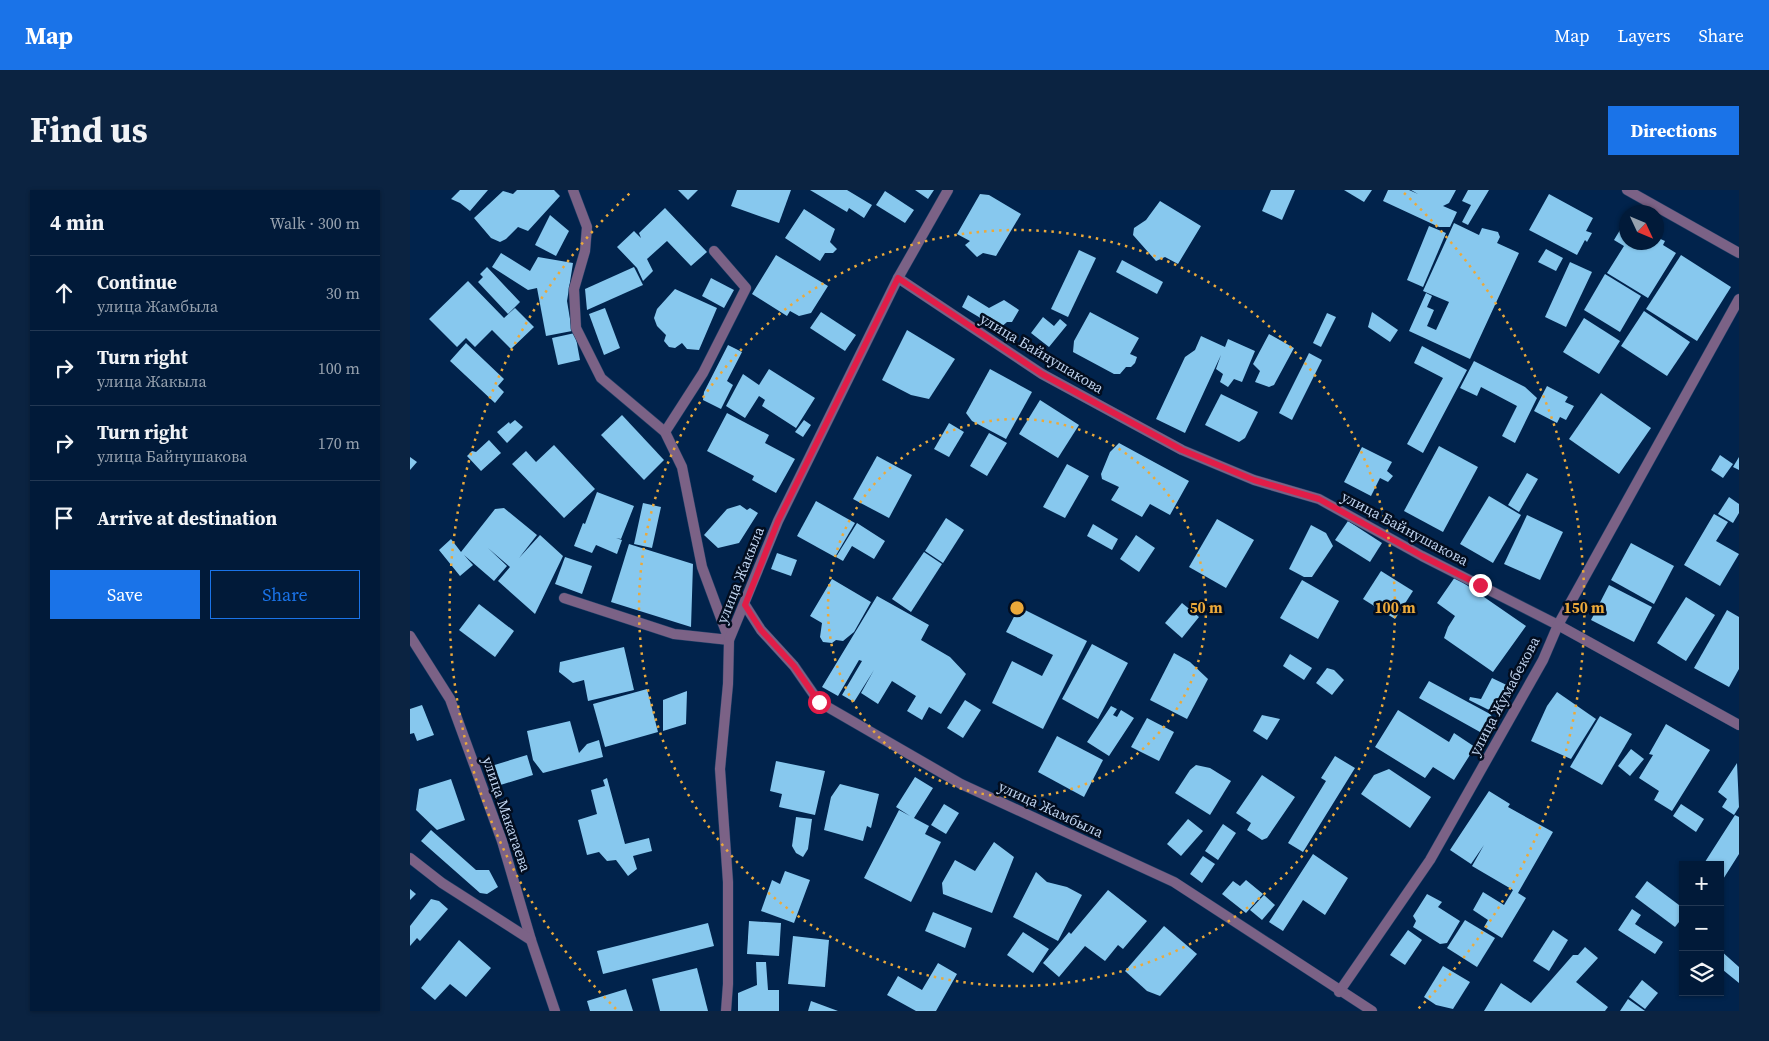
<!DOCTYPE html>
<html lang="en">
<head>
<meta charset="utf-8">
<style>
	body { margin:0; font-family:"Source Serif 4",serif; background:#0b2341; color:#f1f3f6 }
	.controls { position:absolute; right:15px; bottom:15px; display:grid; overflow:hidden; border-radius:0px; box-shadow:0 1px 4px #0004 }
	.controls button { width:45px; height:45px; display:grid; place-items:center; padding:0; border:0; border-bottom:1px solid #233853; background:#011a39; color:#f1f3f6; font:25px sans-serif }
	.compass { position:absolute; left:1209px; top:15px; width:45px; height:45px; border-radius:50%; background:#011a39; box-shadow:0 1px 4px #0004; rotate:134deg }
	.stop { position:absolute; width:15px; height:15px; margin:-11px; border:4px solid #e11d48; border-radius:50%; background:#fff }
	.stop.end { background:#e11d48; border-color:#fff; box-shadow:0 1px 5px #0008 }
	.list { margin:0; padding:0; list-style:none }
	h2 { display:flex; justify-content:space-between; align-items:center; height:65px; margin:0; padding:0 20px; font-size:21px }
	h2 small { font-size:16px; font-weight:400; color:#96a1ae }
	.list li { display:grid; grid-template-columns:32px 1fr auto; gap:15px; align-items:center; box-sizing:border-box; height:75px; padding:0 20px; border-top:1px solid #233853 }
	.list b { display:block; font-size:19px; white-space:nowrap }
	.list p { margin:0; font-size:16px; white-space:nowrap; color:#96a1ae }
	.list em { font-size:16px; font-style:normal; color:#96a1ae }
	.actions { display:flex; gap:10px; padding:15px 20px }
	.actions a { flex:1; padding:11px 0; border:1px solid #1a73e8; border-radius:0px; text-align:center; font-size:18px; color:#1a73e8 }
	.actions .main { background:#1a73e8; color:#fff }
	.icon { flex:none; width:28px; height:28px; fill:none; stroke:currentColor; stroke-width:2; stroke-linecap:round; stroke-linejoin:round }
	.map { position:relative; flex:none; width:1329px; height:821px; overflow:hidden; border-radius:0px }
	header { display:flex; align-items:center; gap:30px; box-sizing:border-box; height:70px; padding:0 25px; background:#1a73e8; color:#fff }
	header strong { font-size:24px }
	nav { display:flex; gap:28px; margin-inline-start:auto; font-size:18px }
	.intro { display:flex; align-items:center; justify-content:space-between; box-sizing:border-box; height:120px; padding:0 30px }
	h1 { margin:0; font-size:35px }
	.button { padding:12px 22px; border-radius:0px; background:#1a73e8; color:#fff; font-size:18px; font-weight:700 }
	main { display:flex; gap:30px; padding:0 30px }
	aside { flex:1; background:#011a39; border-radius:0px; box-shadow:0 1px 4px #0004 }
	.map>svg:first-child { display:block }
</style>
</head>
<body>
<header>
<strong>Map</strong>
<nav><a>Map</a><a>Layers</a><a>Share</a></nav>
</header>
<div class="intro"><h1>Find us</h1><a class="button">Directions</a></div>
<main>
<aside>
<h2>4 min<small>Walk · 300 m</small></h2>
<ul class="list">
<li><svg class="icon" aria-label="ahead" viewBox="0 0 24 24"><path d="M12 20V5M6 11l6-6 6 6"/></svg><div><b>Continue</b><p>улица Жамбыла</p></div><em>30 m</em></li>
<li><svg class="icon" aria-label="right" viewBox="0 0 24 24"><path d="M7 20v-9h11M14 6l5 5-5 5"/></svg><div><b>Turn right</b><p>улица Жакыла</p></div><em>100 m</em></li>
<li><svg class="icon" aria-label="right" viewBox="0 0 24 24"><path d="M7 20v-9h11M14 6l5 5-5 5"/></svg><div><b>Turn right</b><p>улица Байнушакова</p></div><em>170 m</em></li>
<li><svg class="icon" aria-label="arrive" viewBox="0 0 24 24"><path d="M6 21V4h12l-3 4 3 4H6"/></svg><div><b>Arrive at destination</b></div></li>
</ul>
<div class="actions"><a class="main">Save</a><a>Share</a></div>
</aside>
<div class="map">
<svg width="1329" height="821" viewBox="0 0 1329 821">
	<rect width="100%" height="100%" fill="#01234c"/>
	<g fill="#87c8ee">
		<path d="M50,0H78L60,21L50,13L41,9Z"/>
		<path d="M107,0H144L150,6L118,41L108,37L96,49L90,52L81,48L64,28L93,1L103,4Z"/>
		<path d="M268,0H288L278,10Z"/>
		<path d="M327,0H381L369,33L321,16Z"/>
		<path d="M400,0H437L462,15L454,28L439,18L437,22Z"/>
		<path d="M505,0H524L518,9Z"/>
		<path d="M861,0H885L872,30L852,21Z"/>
		<path d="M934,0H962L954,12Z"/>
		<path d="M978,0H999L1008,4L1001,0H1046L1039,13L1033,16L1047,22L1040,37H1029L973,11Z"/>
		<path d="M1058,0H1079L1058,35L1052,32L1061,15L1052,11Z"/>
		<path d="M475,1L504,20L495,33L466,15Z"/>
		<path d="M570,4L579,5L611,24L586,66L573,63L567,67L555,55L560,51L547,44Z"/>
		<path d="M1139,4L1183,28L1176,41L1182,43L1177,52L1175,50L1167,65L1119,40Z"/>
		<path d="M750,11L791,36L768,74L755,67L746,71L723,45L724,38L736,30Z"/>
		<path d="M255,18L297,62L281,76L257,51L237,69L243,81L233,91L227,78L207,57L224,41L231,48L229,43Z"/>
		<path d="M394,19L425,39L420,52L427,59L423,63H415L410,71L375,48Z"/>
		<path d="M140,25L159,41L146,66L125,55Z"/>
		<path d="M1216,30V52H1246V47L1255,51L1253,55L1266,63L1238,108L1197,83L1214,56L1204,50Z"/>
		<path d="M1044,33L1069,45L1072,38L1088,42L1090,47L1087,53L1109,63L1060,169L999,141L1016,103L1022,106L1017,117L1024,120L1017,136L1026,140L1039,112L1013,101Z"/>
		<path d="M1019,36L1036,43L1013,97L997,90Z"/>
		<path d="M1136,59L1153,68L1146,81L1128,72Z"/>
		<path d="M669,60L686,68L658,127L641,119Z"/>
		<path d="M91,63L120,81L128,67L163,73L157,111L162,141L136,146L127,98L118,100L82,77Z"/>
		<path d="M366,65L418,96L401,123L389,126L380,121L377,126L342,104Z"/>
		<path d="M1271,65L1321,97L1287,151L1236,119Z"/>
		<path d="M712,70L753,92L747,104L706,82Z"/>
		<path d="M1160,72L1182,82L1156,137L1135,127Z"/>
		<path d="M77,77L110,112L98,124L68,92L73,87L70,84Z"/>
		<path d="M224,77L233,95L177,120L175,99Z"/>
		<path d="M1195,84L1231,106L1210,142L1174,120Z"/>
		<path d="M301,88L324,100L314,118L292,106Z"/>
		<path d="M58,91L94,128L105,118L124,137L101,159L82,140L65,157L56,148L47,157L19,129Z"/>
		<path d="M265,99L307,118L289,160L277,159L272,153L265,158L259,157L254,151L256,145L247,136L244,128L247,119Z"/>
		<path d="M558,105L579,118L594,110L609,120L602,132H597L589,139L552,117Z"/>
		<path d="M195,118L210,158L194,165L179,124Z"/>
		<path d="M1234,121L1280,152L1257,186L1211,156Z"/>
		<path d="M411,122L446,145L435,161L400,138Z"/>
		<path d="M680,122L729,148L720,164L727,167L725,173L721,177H716L710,184H704L663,162L664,151Z"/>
		<path d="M962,122L988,140L980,152L958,137Z"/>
		<path d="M917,123L926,127L911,157L903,153Z"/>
		<path d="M633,127L644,136L650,129L657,135L639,157L621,143Z"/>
		<path d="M1174,128L1210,151L1189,184L1153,162Z"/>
		<path d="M497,140L545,169L519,209L501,205L472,190Z"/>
		<path d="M165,143L170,170L148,175L142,148Z"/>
		<path d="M859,144L884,158L864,195L859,197L845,192L850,181L843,174Z"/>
		<path d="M791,146L815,157L818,149L845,161L832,192L824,189L818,197L810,192L813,184L806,179L811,165L775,243L746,229L775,167L785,160Z"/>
		<path d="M56,153L94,189L88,196L94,202L85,213L40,171Z"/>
		<path d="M318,155L332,162L317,191L323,195L311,219L293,210L294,202Z"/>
		<path d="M1012,156L1057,180L1013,263L997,254L1033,188L1004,173Z"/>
		<path d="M899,163L912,170L882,230L869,223Z"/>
		<path d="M1064,171L1115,197L1127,208L1105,253L1092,246L1107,216L1071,197L1067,206L1050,198Z"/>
		<path d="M359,179L405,208L386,238L352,216L355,210L349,206L335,228L316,216L333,184L349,195Z"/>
		<path d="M580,179L622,202L596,249L562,231L556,223Z"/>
		<path d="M1137,196L1158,207L1155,212L1164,216L1156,230L1150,227L1147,233L1124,221Z"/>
		<path d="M1191,203L1241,238L1209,284L1159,249Z"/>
		<path d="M811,204L848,222L835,248L829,252L795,235Z"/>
		<path d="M630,210L669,235L648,268L609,244Z"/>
		<path d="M317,223L359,245L355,253L385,269L366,303L342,290L344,286L297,261Z"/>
		<path d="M212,225L254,270L234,290L191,245Z"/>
		<path d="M105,230L113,237L97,253L87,242L99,232L100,234Z"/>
		<path d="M394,230L401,235L393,247L385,242Z"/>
		<path d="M539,233L554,242L539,267L524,259Z"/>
		<path d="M579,243L597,253L577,286L560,276Z"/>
		<path d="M79,250L91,263L71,281L57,266L62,261L66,262Z"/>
		<path d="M709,253L779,291L760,325L740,314L732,327L701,310L709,297L692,289L691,284L700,262Z"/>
		<path d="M144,255L185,299L154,328L102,274L116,261L126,272Z"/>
		<path d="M1029,256L1068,277L1033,342L994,321Z"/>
		<path d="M952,257L982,272L977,281L983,286L978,292L970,288L961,306L934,292Z"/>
		<path d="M1310,265L1323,274L1313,288L1301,280Z"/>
		<path d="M467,266L502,285L479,328L443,309Z"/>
		<path d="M0,267L7,272L0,280Z"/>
		<path d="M1329,267V280L1323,277Z"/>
		<path d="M657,274L679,286L655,328L633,317Z"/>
		<path d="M1117,283L1128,289L1109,322L1098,315Z"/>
		<path d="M187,302L224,316L211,349L206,348L212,350L207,364L186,355L182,363L164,356L173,333L175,334Z"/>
		<path d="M1079,306L1111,325L1083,373L1050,354Z"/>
		<path d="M1319,307L1329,314V323L1323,333L1308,324Z"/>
		<path d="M406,311L445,333L425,367L387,346Z"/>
		<path d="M233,313L251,317L242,358L224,354Z"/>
		<path d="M330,315L337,320L340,318L348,323L329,353L308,358L294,345L317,319Z"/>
		<path d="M94,318L127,345L109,368L130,345L153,366L125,424L88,391L100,377L78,358L97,376L84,391L54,365L63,375L50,386L29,360L41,349L51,362L85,319Z"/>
		<path d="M1304,324L1318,332L1306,351L1329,364L1310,396L1274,375Z"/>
		<path d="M1117,325L1153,342L1130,390L1094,374Z"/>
		<path d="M536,328L554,340L533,373L515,361Z"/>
		<path d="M807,329L844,350L816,398L779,377Z"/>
		<path d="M938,331L972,353L960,372L925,350Z"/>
		<path d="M447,333L475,351L464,369L442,356L433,371L426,367Z"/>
		<path d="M683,334L708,349L702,360L677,346Z"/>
		<path d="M901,335L916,343L923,356L902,387H894L879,379Z"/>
		<path d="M726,345L745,358L729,382L710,369Z"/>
		<path d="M1221,353L1264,376L1244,414L1201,390Z"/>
		<path d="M219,354L283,374L281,437L201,412Z"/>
		<path d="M514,362L532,374L501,422L482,409Z"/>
		<path d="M367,363L387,370L381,386L361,379Z"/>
		<path d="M155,367L182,376L172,404L145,394Z"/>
		<path d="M971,381L1003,401L985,429L953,409Z"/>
		<path d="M1045,387L1116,436L1083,482L1034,448L1038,437L1045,426L1027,413Z"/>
		<path d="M422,389L461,412L444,442L433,451L426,450L422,453L413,452L410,447L412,433L400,426Z"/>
		<path d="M892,390L929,411L908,449L870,428Z"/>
		<path d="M1199,395L1242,417L1224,452L1181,430Z"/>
		<path d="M467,406L519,435L511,450L540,467L556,484L531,524L519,517L512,530L497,521L506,506L482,491L468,514L451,503L464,480L444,512L432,505L452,471L449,470L428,506L412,497Z"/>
		<path d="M1276,407L1305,425L1276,471L1247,453Z"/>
		<path d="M772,413L789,427L772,448L755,433Z"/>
		<path d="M69,414L104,441L85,467L49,440Z"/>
		<path d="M609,417L677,451L633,539L582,513L602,471L632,486L643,465L596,442Z"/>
		<path d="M1317,420L1329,427V479L1319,497L1284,478Z"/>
		<path d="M682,454L718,473L688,529L652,509Z"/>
		<path d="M214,457L224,500L178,511L174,490L163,493L149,482L150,472Z"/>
		<path d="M764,463L780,472L798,489L777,529L740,510Z"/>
		<path d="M880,464L902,478L894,490L873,476Z"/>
		<path d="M917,478L924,480L934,490L922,505L906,493Z"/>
		<path d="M1082,488L1105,499L1091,526L1059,510L1060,507L1071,509Z"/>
		<path d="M1019,491L1080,524L1086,532L1080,543L1073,540L1070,542L1009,508Z"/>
		<path d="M237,499L248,542L195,557L183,514Z"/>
		<path d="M277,501L276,534L253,541V510Z"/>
		<path d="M1147,502L1186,529L1161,569L1121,551L1137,516Z"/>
		<path d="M555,510L571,520L553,548L537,538Z"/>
		<path d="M12,515L24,545L7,551L4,543L0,544V519Z"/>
		<path d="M701,516L707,519L703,525L707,527L711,520L724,528L699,566L677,552Z"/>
		<path d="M988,520L1039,552L1044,543L1065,557L1044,590L1023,577L1015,588L965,557Z"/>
		<path d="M852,525L870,529L857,550L843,541Z"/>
		<path d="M1190,526L1222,544L1192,595L1160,577Z"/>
		<path d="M737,528L764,542L749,571L721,557Z"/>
		<path d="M160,531L169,563L177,554L189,550L193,567L133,583L123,570L117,541Z"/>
		<path d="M1256,534L1300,560L1262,621L1244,610L1249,601L1229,588L1243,565L1239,564Z"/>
		<path d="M647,546L693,570L674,607L628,582Z"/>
		<path d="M1221,559L1234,569L1220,586L1208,576Z"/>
		<path d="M117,565L123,585L84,597L78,577Z"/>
		<path d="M925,566L945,578L893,662L878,653L916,591L911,588Z"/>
		<path d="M366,571L415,581L405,625L369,617L372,604L360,601Z"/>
		<path d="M1327,573L1329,617L1324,625L1312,617L1317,609L1308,602Z"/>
		<path d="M786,575L800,578L821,591L800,625L765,603L780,580Z"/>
		<path d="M979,579L1021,607L1000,638L951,604L964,585Z"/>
		<path d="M852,585L885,607L857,648L852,650L837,640L841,633L826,623Z"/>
		<path d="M505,587L523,598L504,628L519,636L515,644L531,652L501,712L454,688L489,620L500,626L486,617Z"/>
		<path d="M197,588L215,654L239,648L242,661L223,666L227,679L218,686L206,670L197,671L189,662L177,665L168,630L187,624L181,600L195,596L193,590Z"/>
		<path d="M41,589L55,630L27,640L6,620L9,599Z"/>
		<path d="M430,594L469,604L461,638L457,636L453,651L414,640L421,607Z"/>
		<path d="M1079,601L1100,614L1098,617L1143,642L1108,703L1116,708L1092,748L1074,737L1078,730L1063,720L1073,702L1094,715L1103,700L1062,676L1074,655L1061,674L1040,660Z"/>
		<path d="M534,614L549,623L536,644L521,635Z"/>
		<path d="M1271,614L1294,629L1286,642L1263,626Z"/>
		<path d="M1325,625L1329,627V664L1310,694V675H1293Z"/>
		<path d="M386,627L402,629L398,659L393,667L386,663L382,656Z"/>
		<path d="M778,629L793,641L771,666L757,654Z"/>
		<path d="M813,634L826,643L808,670L795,661Z"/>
		<path d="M21,640L66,680H79L88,697L77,704L70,703L11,651Z"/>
		<path d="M584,652L604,667L582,723L533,704L532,693L545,670L565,681Z"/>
		<path d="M903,664L938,688L915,725L893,710L873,741L859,732Z"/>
		<path d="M793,666L805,674L792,693L780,684Z"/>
		<path d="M375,681L400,690L384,733L351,721L362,690L370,694Z"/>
		<path d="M626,682L637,692L657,697L672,705L648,751L603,727Z"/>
		<path d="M836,690L853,704L836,723L812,704L823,691L830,696Z"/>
		<path d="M1237,691L1273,718V727L1265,737L1225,707Z"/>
		<path d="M0,699L6,704L0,710Z"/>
		<path d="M698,700L737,731L713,759L708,755L695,771L675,756L649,787L633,773L659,742L661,744Z"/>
		<path d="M1017,704L1032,712L1028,717L1050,731L1037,753L1030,754L1003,737L1006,731L1003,726Z"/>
		<path d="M854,705L865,715L852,730L840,720Z"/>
		<path d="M21,709L29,711L38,719L10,751L7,748L0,756V736Z"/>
		<path d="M1222,719L1231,725L1225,734L1253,752L1245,764L1208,740Z"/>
		<path d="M523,722L562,738L555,758L515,741Z"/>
		<path d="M1055,730L1085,748L1067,777L1037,758Z"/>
		<path d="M339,731L371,733L369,766L337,764Z"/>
		<path d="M298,733L304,756L193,784L187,761Z"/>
		<path d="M754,736L787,764L750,806L737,801L715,781Z"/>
		<path d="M998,740L1012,750L995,775L980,765Z"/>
		<path d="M1143,740L1158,750L1139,781L1123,771Z"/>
		<path d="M613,742L639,759L623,783L597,765Z"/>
		<path d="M383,746L419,750L415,797L378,794Z"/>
		<path d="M49,750L81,778L56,807L40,794L25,810L11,798Z"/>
		<path d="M1175,757L1188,768L1166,792L1198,817L1195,821H1074L1091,793L1121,813L1163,765H1168Z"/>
		<path d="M1310,760L1329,777V793L1313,780L1310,784Z"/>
		<path d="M346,772H356L358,800H369V821H328V803L347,795Z"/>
		<path d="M528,773L547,784L526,821H506L477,805L488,786L512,800Z"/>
		<path d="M1033,776L1060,792L1043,819L1026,815L1014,807Z"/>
		<path d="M287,778L298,821H250L242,789Z"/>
		<path d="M1232,790L1248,803L1235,819L1219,807Z"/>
		<path d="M216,799L223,821H180L177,811Z"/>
		<path d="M1218,809L1235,821H1210Z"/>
		<path d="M401,811L428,821H398Z"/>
	</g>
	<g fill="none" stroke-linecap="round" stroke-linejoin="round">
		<g stroke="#1f3f66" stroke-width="11">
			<g id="minor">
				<path d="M488,88L632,184L772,260L844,290L909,309L1012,366L1148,435L1329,535"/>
				<path d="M255,242L293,183L336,98L304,61"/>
				<path d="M154,408L264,444L319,450L292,377L272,277L255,242L191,188L166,138L164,99L175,61L177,37L163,0"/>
				<path d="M335,415L351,440L384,476L409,512L551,594L764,692L962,821"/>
				<path d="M0,446L40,509L92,651L121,750L145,821"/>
				<path d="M0,668L32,693L121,750"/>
				<path d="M929,802L1020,670L1133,470L1148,435L1329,109"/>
				<path d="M316,821L318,794V692L310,579L318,494L319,450L368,331L488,88L538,0"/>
			</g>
		</g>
		<g stroke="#1f3f66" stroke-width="11">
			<path id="tertiary" d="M1217,0L1329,63"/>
		</g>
		<use href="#minor" stroke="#7b6286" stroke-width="10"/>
		<use href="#tertiary" stroke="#7b6286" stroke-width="10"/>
	</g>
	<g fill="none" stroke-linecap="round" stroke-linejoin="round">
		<path stroke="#e11d48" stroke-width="6" d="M409,512L384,476L351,440L335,415L368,331L488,88L632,184L772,260L844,290L909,309L1012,366L1070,395"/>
	</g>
	<g fill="none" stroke="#eca93a" stroke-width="2.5" stroke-dasharray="2.5 5">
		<circle cx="607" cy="418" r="189"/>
		<circle cx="607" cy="418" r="378"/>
		<path d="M206 819A567 567 0 0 1 220 3M994 3A567 567 0 0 1 1008 819"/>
	</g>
	<g text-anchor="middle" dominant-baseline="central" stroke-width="5" stroke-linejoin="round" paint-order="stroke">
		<g font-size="15" fill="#bfd3ee" stroke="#020d1f">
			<text transform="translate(632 163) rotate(31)">улица Байнушакова</text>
			<text transform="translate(995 338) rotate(28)">улица Байнушакова</text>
			<text transform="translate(330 385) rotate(-68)">улица Жакыла</text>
			<text transform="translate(1094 506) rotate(-62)">улица Жумабекова</text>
			<text transform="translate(641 619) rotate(25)">улица Жамбыла</text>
			<text transform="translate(97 624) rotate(71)">улица Макатаева</text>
		</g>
	</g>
	<circle cx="607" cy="418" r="8" fill="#eca93a" stroke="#020d1f" stroke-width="2.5"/>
	<g font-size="15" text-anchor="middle" font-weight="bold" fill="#eca93a" stroke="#020d1f" stroke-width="5" stroke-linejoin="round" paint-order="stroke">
		<text x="796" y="423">50 m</text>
		<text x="985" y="423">100 m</text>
		<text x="1174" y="423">150 m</text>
	</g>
</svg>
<div class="controls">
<button>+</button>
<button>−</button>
<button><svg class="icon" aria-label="layers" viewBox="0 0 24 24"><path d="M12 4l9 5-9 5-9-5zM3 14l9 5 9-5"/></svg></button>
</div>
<svg class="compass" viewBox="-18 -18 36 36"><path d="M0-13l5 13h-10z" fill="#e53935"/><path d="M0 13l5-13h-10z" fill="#96a1ae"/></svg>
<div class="stop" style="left:409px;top:512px"></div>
<div class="stop end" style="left:1070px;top:395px"></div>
</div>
</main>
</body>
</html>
